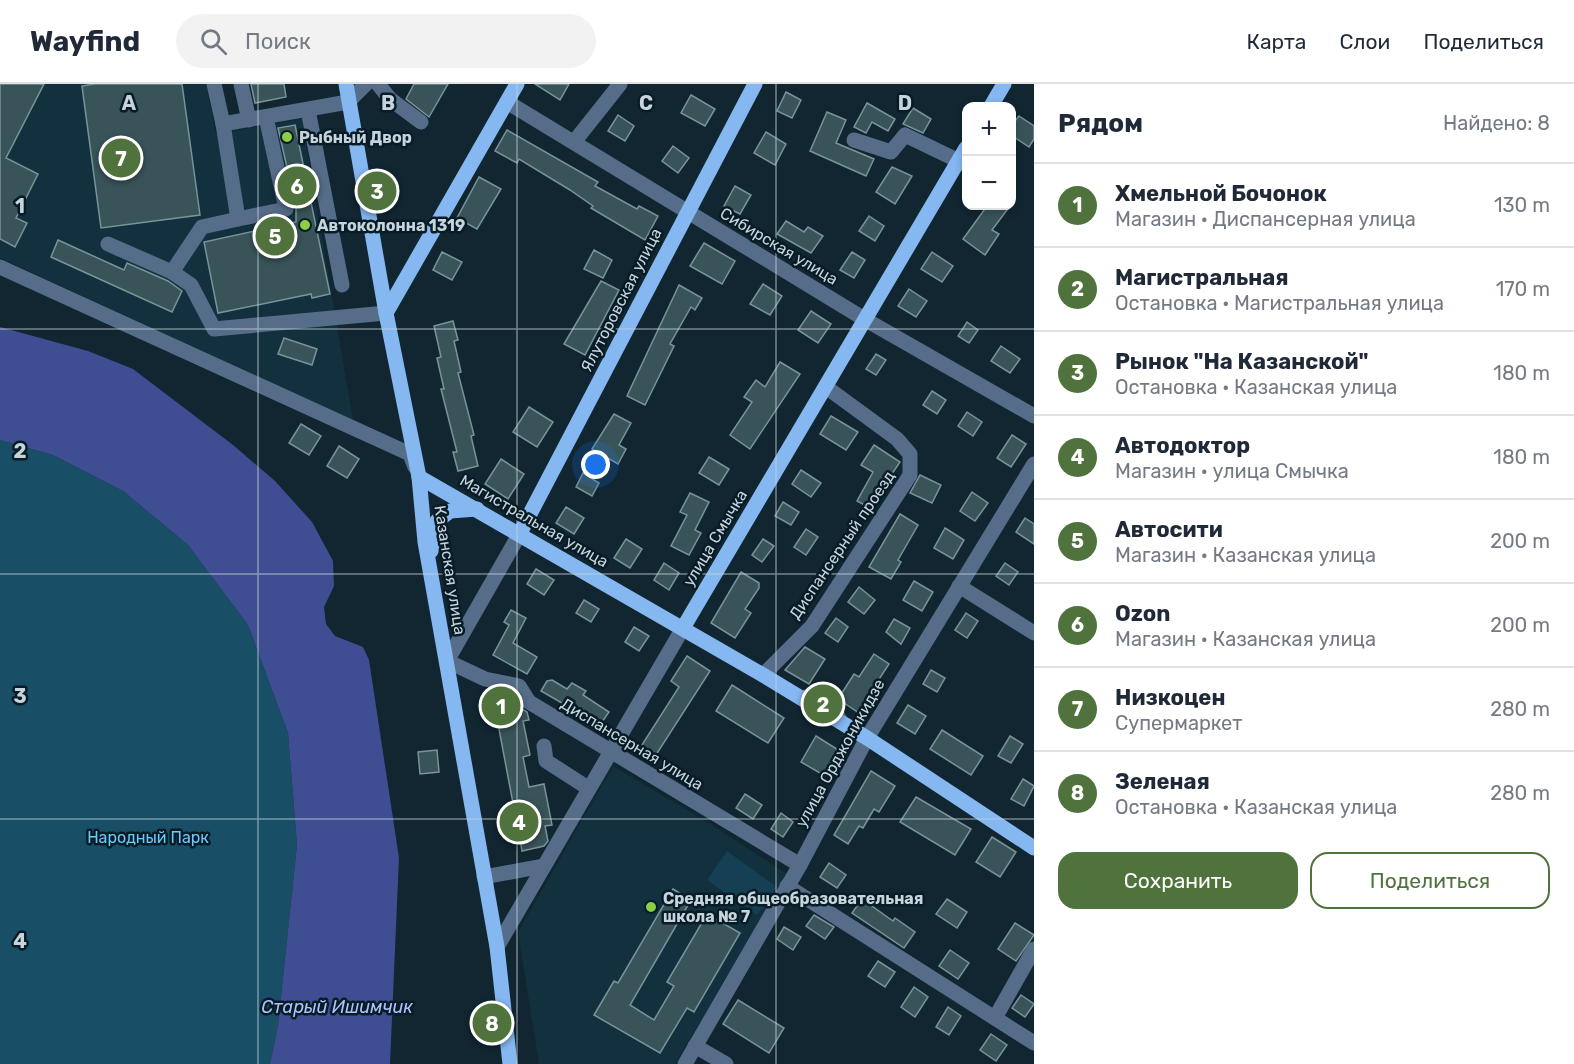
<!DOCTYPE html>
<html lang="ru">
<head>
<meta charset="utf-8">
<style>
	body { margin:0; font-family:Rubik,sans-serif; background:#f2f2f3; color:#1f2937 }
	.controls { position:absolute; right:18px; top:18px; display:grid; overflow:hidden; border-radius:12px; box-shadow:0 3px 9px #0003 }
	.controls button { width:54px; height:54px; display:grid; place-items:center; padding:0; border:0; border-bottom:2px solid #e0e1e3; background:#fff; color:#1f2937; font:30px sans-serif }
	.you { position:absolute; left:596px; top:381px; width:21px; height:21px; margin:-15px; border:4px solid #fff; border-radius:50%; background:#1a73e8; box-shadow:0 0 0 9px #1a73e833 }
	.badge { display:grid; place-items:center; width:39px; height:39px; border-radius:50%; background:#50733d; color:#fff; font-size:20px; font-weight:700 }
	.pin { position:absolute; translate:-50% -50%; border:3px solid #fff; box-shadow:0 2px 6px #0006 }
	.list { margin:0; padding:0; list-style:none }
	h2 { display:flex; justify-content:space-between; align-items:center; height:78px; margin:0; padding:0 24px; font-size:26px }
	h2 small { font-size:20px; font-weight:400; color:#747a83 }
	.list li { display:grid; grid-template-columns:39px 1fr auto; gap:18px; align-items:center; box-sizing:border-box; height:84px; padding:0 24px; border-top:2px solid #e0e1e3 }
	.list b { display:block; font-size:22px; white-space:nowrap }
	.list p { margin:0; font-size:20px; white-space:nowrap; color:#747a83 }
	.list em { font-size:20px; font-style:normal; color:#747a83 }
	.actions { display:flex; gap:12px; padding:18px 24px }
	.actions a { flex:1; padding:14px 0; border:2px solid #50733d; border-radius:18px; text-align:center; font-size:21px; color:#50733d }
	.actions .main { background:#50733d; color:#fff }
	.icon { flex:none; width:33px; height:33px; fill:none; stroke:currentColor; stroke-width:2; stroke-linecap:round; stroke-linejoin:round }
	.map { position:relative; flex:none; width:1034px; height:980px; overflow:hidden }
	header { display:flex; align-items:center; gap:36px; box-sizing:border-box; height:84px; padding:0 30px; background:#fff; border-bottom:2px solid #e0e1e3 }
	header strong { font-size:28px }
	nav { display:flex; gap:33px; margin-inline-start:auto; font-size:21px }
	.search { width:420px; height:54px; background:#f2f2f3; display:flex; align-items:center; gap:15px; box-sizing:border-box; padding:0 21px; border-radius:33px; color:#747a83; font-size:22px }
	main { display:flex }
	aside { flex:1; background:#fff }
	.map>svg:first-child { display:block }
</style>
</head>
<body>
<header>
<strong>Wayfind</strong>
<div class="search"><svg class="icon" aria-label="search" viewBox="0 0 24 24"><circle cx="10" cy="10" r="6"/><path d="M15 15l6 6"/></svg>Поиск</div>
<nav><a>Карта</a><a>Слои</a><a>Поделиться</a></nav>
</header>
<main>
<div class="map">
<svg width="1034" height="980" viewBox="0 0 1034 980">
	<rect width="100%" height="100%" fill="#112631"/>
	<g fill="#12303e">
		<path d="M0,0H206L216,50L302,35L353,336L0,174Z"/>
		<path d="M613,682L709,739L787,790L675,980H539L518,848Z"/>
	</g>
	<path fill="#154054" d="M727,767L777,803L757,831L707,796Z"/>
	<path fill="#184e66" d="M0,356L53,371L123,407L188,461L248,541L288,649L297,761L278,941L270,980H0Z"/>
	<path fill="#3f4e93" d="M0,243L88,267L133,285L233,361L275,397L312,438L333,477L334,502L324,523L326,540L335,552L363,563L369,576L399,774L390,980H270L278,941L297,761L288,649L248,541L188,461L123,407L53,371L0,356Z"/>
	<g fill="#395459" stroke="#78949a" stroke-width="1.5">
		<path d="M0,0H44L6,74L38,90L16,134L27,139L15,163L0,155Z"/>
		<path d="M94,0H182L200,131L101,144L82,2Z"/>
		<path d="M251,0H284L286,13L255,19Z"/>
		<path d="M414,0H448L429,33L406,15Z"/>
		<path d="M535,0H569L560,16Z"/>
		<path d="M786,8L801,16L792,34L777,27Z"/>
		<path d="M691,11L715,25L705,42L681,29Z"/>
		<path d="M867,19L895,35L888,47L872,38L866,49L854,43Z"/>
		<path d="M913,24L931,35L923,49L903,40Z"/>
		<path d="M827,28L846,36L836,59L874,75L866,92L810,67Z"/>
		<path d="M618,31L634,42L625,57L608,47Z"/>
		<path d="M1019,32L1034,42V55L1029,63L1011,51V42Z"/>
		<path d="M295,41L330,210L312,214L311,210L218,229L204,158L296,138V123L278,44Z"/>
		<path d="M507,46L598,98L595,102L637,125L639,122L658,132L645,156L591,124L593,122L570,106L519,75L517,79L495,67Z"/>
		<path d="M766,48L786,60L775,81L754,69Z"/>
		<path d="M673,62L689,74L678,89L662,77Z"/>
		<path d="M892,83L912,92L895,120L876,108Z"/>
		<path d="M479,93L501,105L477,145L457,134Z"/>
		<path d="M735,102L751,111L740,130L724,122Z"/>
		<path d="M987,122H1010L992,146L999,150L985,171L963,155Z"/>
		<path d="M869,132L884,142L875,157L859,147Z"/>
		<path d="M786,137L804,148L808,143L823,152L811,169L777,150Z"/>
		<path d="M58,156L124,186L127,179L168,197L182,207L172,228L51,173Z"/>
		<path d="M704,159L735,177L722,200L690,182Z"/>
		<path d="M594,166L612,176L603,194L584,185Z"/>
		<path d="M442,168L462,178L452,196L433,186Z"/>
		<path d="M852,168L865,176L854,194L840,186Z"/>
		<path d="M932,168L953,182L942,198L921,185Z"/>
		<path d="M601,197L619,206L585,271L564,260Z"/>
		<path d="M763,200L782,212L770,231L750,220Z"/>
		<path d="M679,201L702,214L695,226L691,223L670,260L674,262L645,321L627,312Z"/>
		<path d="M909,205L927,217L916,233L898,222Z"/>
		<path d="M811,227L831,240L818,259L798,246Z"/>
		<path d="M453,237L458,256L454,257L461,288L458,289L474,351L471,352L478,382L458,387L453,368H457L441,305H444L437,274L441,273L434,242Z"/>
		<path d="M967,238L978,246L969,259L958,252Z"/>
		<path d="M284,254L317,265L312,281L278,270Z"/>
		<path d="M1001,262L1020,275L1010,289L991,277Z"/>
		<path d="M876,270L886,276L876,291L866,285Z"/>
		<path d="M780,278L800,290L750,365L730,351L752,318L744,313L756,296L765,303Z"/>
		<path d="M932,307L946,316L937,330L923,321Z"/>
		<path d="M529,323L553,338L537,363L513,348Z"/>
		<path d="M967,328L982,338L973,352L958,342Z"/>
		<path d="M614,330L631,339L619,361L626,365L618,380L592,365Z"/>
		<path d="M831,332L858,348L846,366L820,350Z"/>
		<path d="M301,340L321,352L309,371L289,359Z"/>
		<path d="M1012,351L1026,360L1011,383L997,374Z"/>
		<path d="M874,361L900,378L877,412L872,425L857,417L873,388L861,381Z"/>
		<path d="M339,362L359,375L347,394L327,382Z"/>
		<path d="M709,373L729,385L719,401L699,389Z"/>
		<path d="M501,375L524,390L508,415L485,400Z"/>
		<path d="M801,386L821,399L811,413L792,400Z"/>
		<path d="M583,389L599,399L592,412L576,403Z"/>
		<path d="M920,391L941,401L932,419L910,409Z"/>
		<path d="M972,408L988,419L975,437L960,427Z"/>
		<path d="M690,409L709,418L695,446L701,449L689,471L671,462L687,431L680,428Z"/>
		<path d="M783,418L799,428L791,441L775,432Z"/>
		<path d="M566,423L584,434L574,450L556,439Z"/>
		<path d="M900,430L918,441L898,476L901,478L891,495L869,483Z"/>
		<path d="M1025,434L1034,440V460L1016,448Z"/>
		<path d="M945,444L964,456L953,475L934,464Z"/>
		<path d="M806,445L818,453L806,471L794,463Z"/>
		<path d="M626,455L642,465L630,484L614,474Z"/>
		<path d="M763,455L774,462L762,478L752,471Z"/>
		<path d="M664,479L679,489L669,506L654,496Z"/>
		<path d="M1005,479L1018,488L1009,501L996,492Z"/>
		<path d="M536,485L554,496L544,511L527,500Z"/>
		<path d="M741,488L759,499V504L745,525L751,529L735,554L711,539Z"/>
		<path d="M914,497L933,508L922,527L903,516Z"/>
		<path d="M859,503L875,516L864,530L848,518Z"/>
		<path d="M584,516L599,525L591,538L576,529Z"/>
		<path d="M511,526L526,534L513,559L537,573L527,590L493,571L509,541L504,538Z"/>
		<path d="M966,529L978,537L967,554L955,546Z"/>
		<path d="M836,534L848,543L838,558L825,549Z"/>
		<path d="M894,535L910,544L901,560L886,548Z"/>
		<path d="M634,543L649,552L639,567L625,558Z"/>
		<path d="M805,563L825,575L809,600L785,586Z"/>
		<path d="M874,570L889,580L874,603L877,605L862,631L838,615L854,590L859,593Z"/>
		<path d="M687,572L710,587L654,674L640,664L679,603L671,597Z"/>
		<path d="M931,586L945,594L937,608L923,600Z"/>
		<path d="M552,596L567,605L572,599L586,607L583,611L609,628L600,641L541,607L547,597Z"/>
		<path d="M732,601L784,634L768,659L716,627Z"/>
		<path d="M496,607L512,610L515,626L522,625L527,628L529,636L523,637L530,671L523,673L529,703L544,700L552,741L545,742L548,757L544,762L522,767L492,608Z"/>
		<path d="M908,621L926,632L915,650L897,639Z"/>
		<path d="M942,646L983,672L971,691L930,665Z"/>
		<path d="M816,652L840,667L825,692L801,678Z"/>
		<path d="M1010,652L1023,660L1011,679L998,672Z"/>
		<path d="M437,666L439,688L420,690L418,668Z"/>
		<path d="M871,687L895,702L879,728L874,725L863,744L859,742L848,760L834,751Z"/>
		<path d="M1023,695L1034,702L1024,722L1011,715Z"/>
		<path d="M745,710L762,721L753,735L736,724Z"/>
		<path d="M916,713L971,745L955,771L900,738Z"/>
		<path d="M781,729L793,738L783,753L771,745Z"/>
		<path d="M992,753L1016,768L1000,793L976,778Z"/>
		<path d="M829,779L846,791L837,804L820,793Z"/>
		<path d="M673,805L691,816L630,921L654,936L674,902L667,898L707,830L740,849L694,928L687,924L660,969L594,931L614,897L618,899Z"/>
		<path d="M862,815L893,837L895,834L915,848L904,864L852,829Z"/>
		<path d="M947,815L967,828L957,844L936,830Z"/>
		<path d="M814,831L834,843L825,855L806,842Z"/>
		<path d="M1015,839L1034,851L1016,877L998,865Z"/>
		<path d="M784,843L801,853L793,866L777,855Z"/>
		<path d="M950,866L969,879L958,895L939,882Z"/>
		<path d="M878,877L895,888L885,903L868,892Z"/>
		<path d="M914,903L928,913L915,933L901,923Z"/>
		<path d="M1021,911L1034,920L1025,933L1012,924Z"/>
		<path d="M738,916L784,944L769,969L723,940Z"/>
		<path d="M948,923L961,932L949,951L936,943Z"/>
		<path d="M991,950L1007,961L996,977L980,966Z"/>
	</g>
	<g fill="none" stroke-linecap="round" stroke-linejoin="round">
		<g stroke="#556d88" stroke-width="15">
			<path d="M214,0L223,40"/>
			<path d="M241,0L249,36"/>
			<path d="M378,0L390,15L421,38"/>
			<path d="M507,18L866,236L1034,332"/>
			<path d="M308,26L342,201"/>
			<path d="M854,56L891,68L905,51L959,77"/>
			<path d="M574,58L620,0"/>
			<path d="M238,135L286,125L266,33"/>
			<path d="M108,160L172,188L202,143L238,135L223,40L348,18L366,0"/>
			<path d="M0,183L410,370L415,383"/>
			<path d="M172,188L191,201L214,245L386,229"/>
			<path d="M520,449L447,577L485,595L519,602L529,618L800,781"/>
			<path d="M959,502L1034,549"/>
			<path d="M763,591L812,542L910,391V370L897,355L826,303"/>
			<path d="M801,614L814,611L833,623L841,638"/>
			<path d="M544,662L546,677L588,704"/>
			<path d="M484,793L543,782"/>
			<path d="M787,802L1034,959"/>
			<path d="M497,863L683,544"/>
			<path d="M995,934L1034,865"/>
			<path d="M695,962L726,980"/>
			<path d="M685,980L800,781L867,654L1034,380"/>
		</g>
		<g stroke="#85b7f0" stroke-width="15">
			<path d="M346,0L386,229L419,393L425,458L497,863L510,980"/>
			<path d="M991,22L1004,0"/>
			<path d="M386,229L517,0"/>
			<path d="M419,393L763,591L867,654L1034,764"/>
			<path d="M520,449L755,0"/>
			<path d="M431,467L437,437L450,427L477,425"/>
			<path d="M683,544L966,64"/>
		</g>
	</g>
	<path fill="none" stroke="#c7d4db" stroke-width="1.5" stroke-opacity="0.55" d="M258,0V980M517,0V980M776,0V980M0,245H1034M0,490H1034M0,735H1034"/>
	<g fill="#8cce45" stroke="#071c27" stroke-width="2">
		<circle cx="287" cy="53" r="6"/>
		<circle cx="305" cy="141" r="6"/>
		<circle cx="651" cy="823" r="6"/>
	</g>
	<g text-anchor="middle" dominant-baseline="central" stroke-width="5" stroke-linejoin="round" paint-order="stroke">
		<g font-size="16" font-weight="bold" fill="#c7d4db" stroke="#071c27" text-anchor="start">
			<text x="299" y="53">Рыбный Двор</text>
			<text x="317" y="141">Автоколонна 1319</text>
			<text x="663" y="814">Средняя общеобразовательная<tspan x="663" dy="18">школа № 7</tspan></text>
		</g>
		<g font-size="16" fill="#c7d4db" stroke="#071c27">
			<text transform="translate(779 162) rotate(31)">Сибирская улица</text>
			<text transform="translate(621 216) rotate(-63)">Ялуторовская улица</text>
			<text transform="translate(534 437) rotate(30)">Магистральная улица</text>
			<text transform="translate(715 454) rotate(-59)">улица Смычка</text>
			<text transform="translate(842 461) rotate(-56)">Диспансерный проезд</text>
			<text transform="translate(450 486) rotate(81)">Казанская улица</text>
			<text transform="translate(632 660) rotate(31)">Диспансерная улица</text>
			<text transform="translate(840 669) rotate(-61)">улица Орджоникидзе</text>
		</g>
		<g font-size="16" fill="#68cbfc" stroke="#071c27">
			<text x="148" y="753">Народный Парк</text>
		</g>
		<g font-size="18" font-style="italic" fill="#afc0fb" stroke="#071c27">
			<text x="337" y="923">Старый Ишимчик</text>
		</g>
	</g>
	<g font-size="20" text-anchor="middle" font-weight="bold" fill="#c7d4db" stroke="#071c27" stroke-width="5" stroke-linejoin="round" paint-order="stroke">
		<text x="129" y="26">A</text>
		<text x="388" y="26">B</text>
		<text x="646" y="26">C</text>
		<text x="905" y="26">D</text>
		<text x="20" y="129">1</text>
		<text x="20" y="374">2</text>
		<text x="20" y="619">3</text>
		<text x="20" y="864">4</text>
	</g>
</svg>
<div class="controls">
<button>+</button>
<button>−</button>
</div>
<div class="you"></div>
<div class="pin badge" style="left:501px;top:622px">1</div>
<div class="pin badge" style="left:823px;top:620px">2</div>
<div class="pin badge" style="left:377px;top:107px">3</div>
<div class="pin badge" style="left:519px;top:738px">4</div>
<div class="pin badge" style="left:275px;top:152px">5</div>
<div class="pin badge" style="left:297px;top:102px">6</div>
<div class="pin badge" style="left:121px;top:74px">7</div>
<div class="pin badge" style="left:492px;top:939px">8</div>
</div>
<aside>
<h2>Рядом<small>Найдено: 8</small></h2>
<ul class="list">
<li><span class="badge">1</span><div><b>Хмельной Бочонок</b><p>Магазин · Диспансерная улица</p></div><em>130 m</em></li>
<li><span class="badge">2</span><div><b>Магистральная</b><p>Остановка · Магистральная улица</p></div><em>170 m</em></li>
<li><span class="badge">3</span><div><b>Рынок &quot;На Казанской&quot;</b><p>Остановка · Казанская улица</p></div><em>180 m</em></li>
<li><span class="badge">4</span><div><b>Автодоктор</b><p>Магазин · улица Смычка</p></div><em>180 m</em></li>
<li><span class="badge">5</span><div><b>Автосити</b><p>Магазин · Казанская улица</p></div><em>200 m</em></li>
<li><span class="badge">6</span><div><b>Ozon</b><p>Магазин · Казанская улица</p></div><em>200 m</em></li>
<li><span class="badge">7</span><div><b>Низкоцен</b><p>Супермаркет</p></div><em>280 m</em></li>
<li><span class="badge">8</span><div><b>Зеленая</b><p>Остановка · Казанская улица</p></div><em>280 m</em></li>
</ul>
<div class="actions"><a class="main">Сохранить</a><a>Поделиться</a></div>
</aside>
</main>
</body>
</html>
